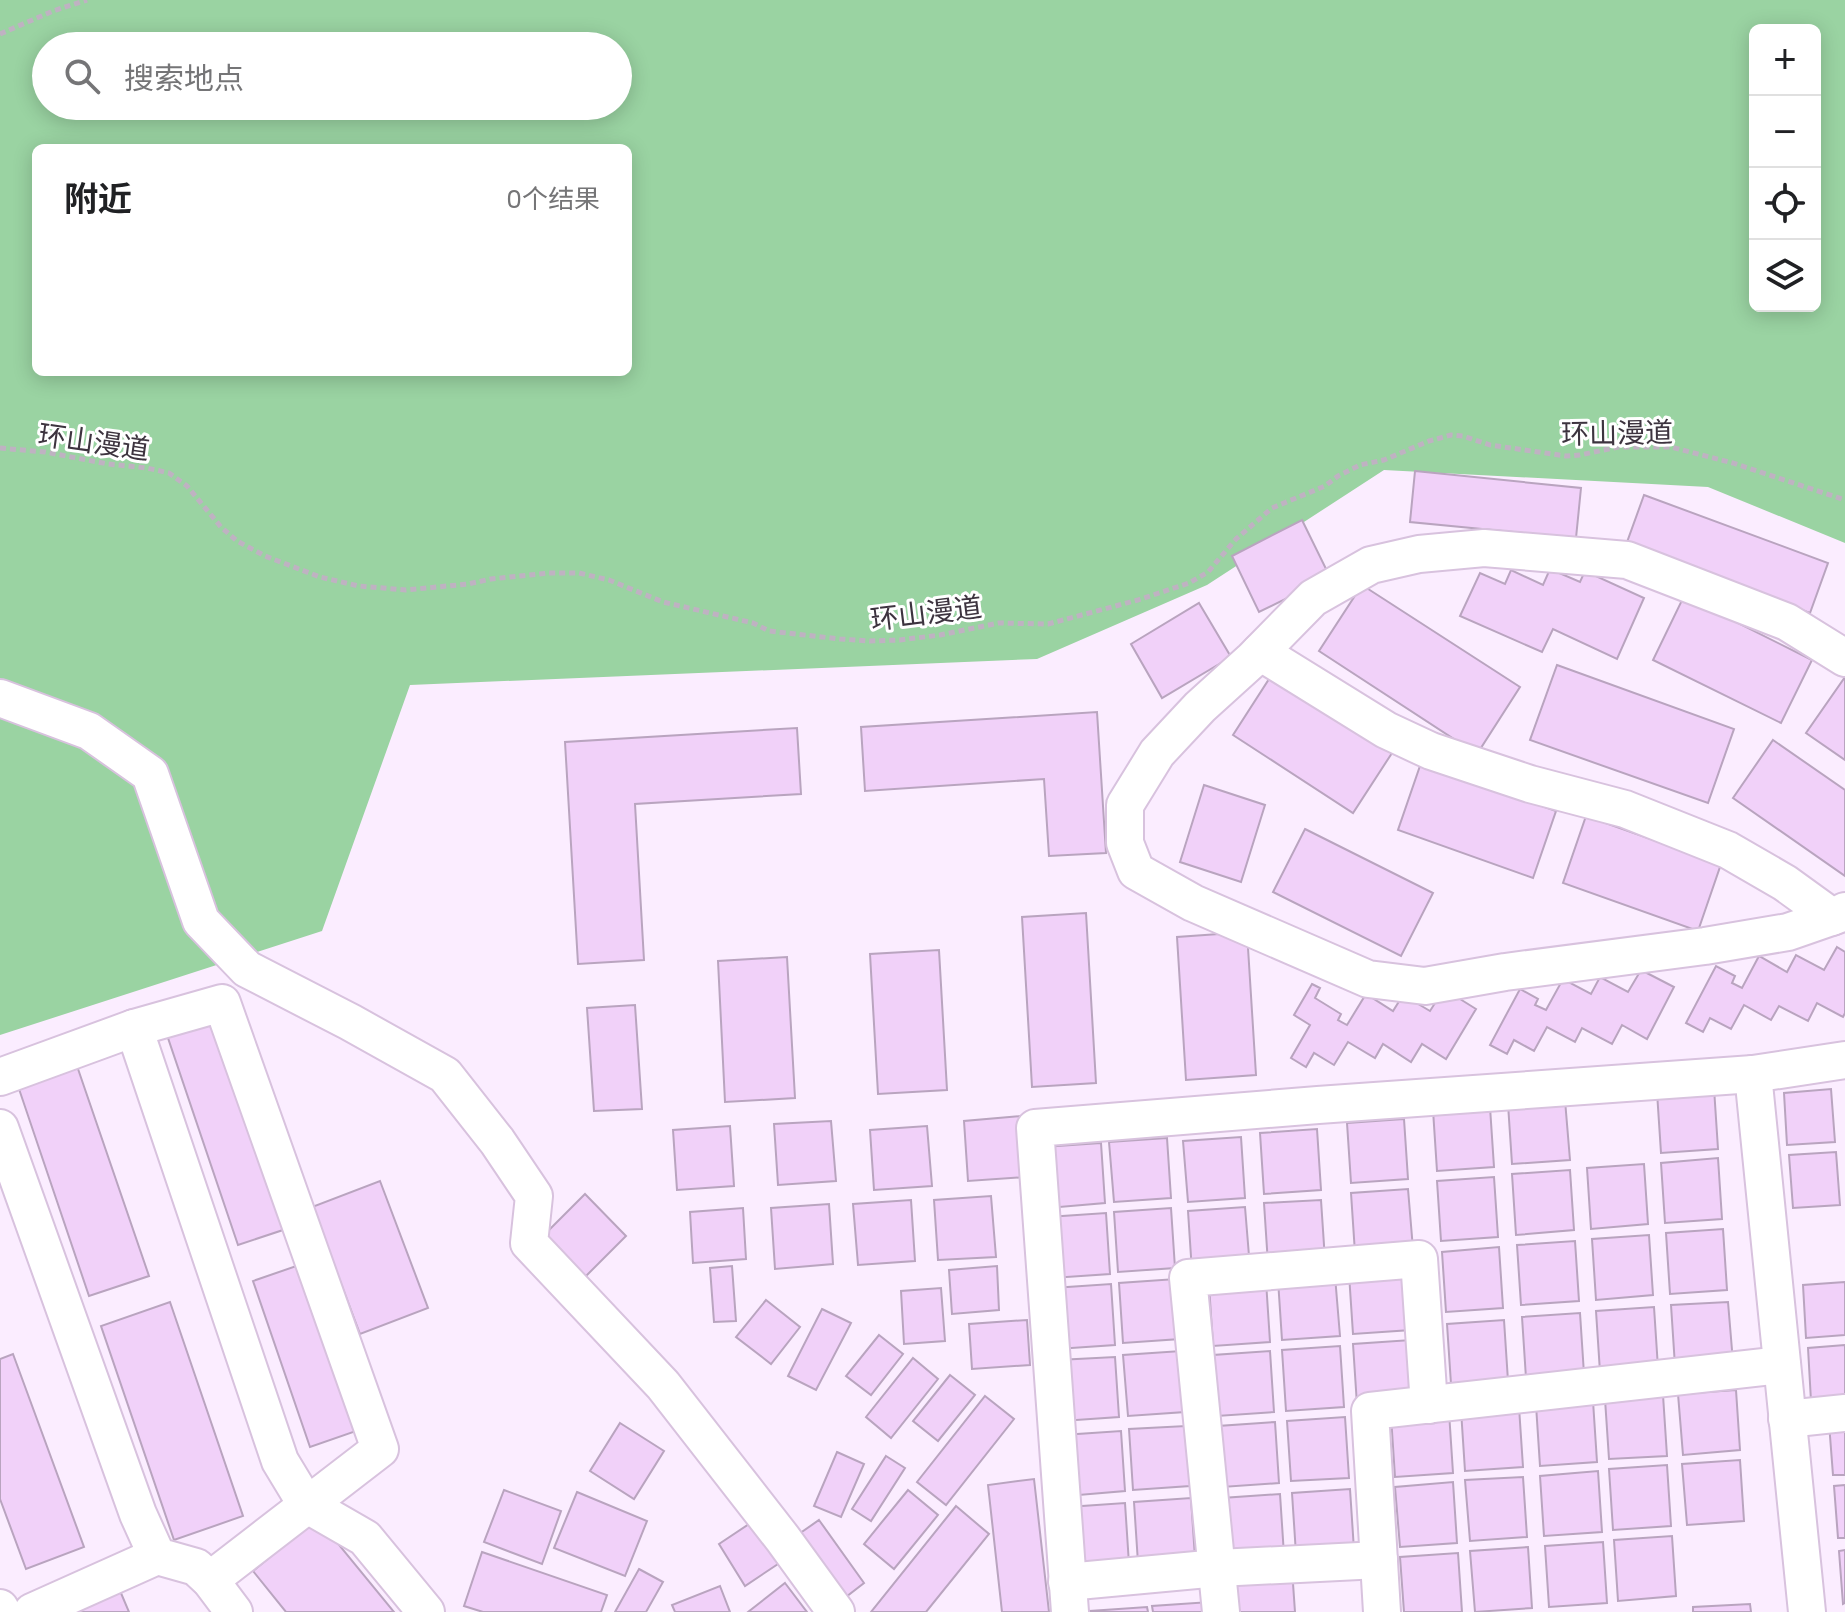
<!DOCTYPE html>
<html lang="zh">
<head>
<meta charset="utf-8">
<style>
	body { margin:0; font-family:"Exo 2","Noto Sans SC",sans-serif; background:#f6f6f6; color:#202124 }
	.controls { position:absolute; right:24px; top:24px; display:grid; overflow:hidden; border-radius:12px; box-shadow:0 4px 20px #0003 }
	.controls button { width:72px; height:72px; display:grid; place-items:center; padding:0; border:0; border-bottom:2px solid #e0e0e0; background:#fff; color:#202124; font:40px sans-serif }
	.list { margin:0; padding:0; list-style:none }
	h2 { display:flex; justify-content:space-between; align-items:center; height:104px; margin:0; padding:0 32px; font-size:34px }
	h2 small { font-size:26px; font-weight:400; color:#757577 }
	.icon { flex:none; width:44px; height:44px; fill:none; stroke:currentColor; stroke-width:2; stroke-linecap:round; stroke-linejoin:round }
	.map { position:relative; flex:none; width:1845px; height:1612px; overflow:hidden }
	.search { position:absolute; background:#fff; box-shadow:0 4px 20px #0003; left:32px; top:32px; width:600px; height:88px; display:flex; align-items:center; gap:20px; box-sizing:border-box; padding:0 28px; border-radius:44px; color:#757577; font-size:30px }
	.panel { position:absolute; background:#fff; box-shadow:0 4px 20px #0003; left:32px; top:144px; width:600px; height:232px; border-radius:12px }
	.map>svg:first-child { display:block }
</style>
</head>
<body>
<div class="map">
<svg width="1845" height="1612" viewBox="0 0 1845 1612">
	<rect width="100%" height="100%" fill="#fbedff"/>
	<path fill="#9ad3a2" fill-rule="evenodd" d="M0,0H1845V543L1708,487L1384,470L1207,585L1037,659L410,685L322,931L0,1035ZM1755,30H1815V306H1755ZM46,46H618V106H46ZM36,148H628V372H36Z"/>
	<g fill="#f1d1f9" stroke="#b9a4bf" stroke-width="2">
		<path d="M1415,471L1581,488L1576,538L1410,522Z"/>
		<path d="M1644,495L1828,563L1810,613L1626,545Z"/>
		<path d="M1302,520L1330,577L1259,612L1232,556Z"/>
		<path d="M1550,569L1580,582L1585,571L1644,598L1617,659L1553,629L1542,652L1460,616L1480,573L1505,584L1511,570L1543,585Z"/>
		<path d="M1362,585L1520,687L1477,754L1319,651Z"/>
		<path d="M1684,596L1812,660L1781,723L1653,660Z"/>
		<path d="M1199,603L1231,657L1162,698L1131,644Z"/>
		<path d="M1557,665L1734,729L1708,803L1530,740Z"/>
		<path d="M1271,676L1392,753L1353,813L1233,735Z"/>
		<path d="M1845,677V760L1806,733Z"/>
		<path d="M1097,712L1106,853L1049,856L1044,779L865,791L861,727Z"/>
		<path d="M797,728L801,794L635,804L644,960L578,964L565,742Z"/>
		<path d="M1773,740L1845,790V876L1733,798Z"/>
		<path d="M1421,763L1556,811L1533,878L1398,830Z"/>
		<path d="M1204,785L1265,805L1241,882L1180,862Z"/>
		<path d="M1586,816L1721,864L1698,931L1563,883Z"/>
		<path d="M1305,829L1433,893L1401,956L1273,892Z"/>
		<path d="M1086,913L1096,1083L1032,1087L1022,917Z"/>
		<path d="M1247,932L1256,1075L1186,1080L1177,937Z"/>
		<path d="M1837,947L1845,952V1013L1843,1017L1817,1003L1808,1021L1779,1006L1771,1020L1744,1005L1731,1029L1710,1018L1703,1032L1686,1023L1716,966L1735,976L1732,983L1742,988L1759,956L1787,972L1796,955L1824,970Z"/>
		<path d="M939,950L947,1090L878,1094L870,954Z"/>
		<path d="M787,957L795,1098L725,1102L718,961Z"/>
		<path d="M1641,970L1674,987L1647,1039L1622,1025L1612,1044L1582,1028L1575,1042L1547,1027L1534,1051L1514,1040L1507,1054L1490,1045L1520,989L1538,999L1535,1005L1546,1010L1563,979L1591,994L1600,977L1628,992Z"/>
		<path d="M1312,984L1320,988L1315,998L1341,1014L1338,1020L1347,1025L1366,994L1393,1011L1403,995L1430,1011L1444,989L1476,1009L1446,1059L1422,1044L1411,1062L1383,1044L1375,1058L1348,1042L1334,1065L1314,1053L1306,1067L1291,1058L1310,1025L1294,1015Z"/>
		<path d="M635,1005L642,1109L594,1111L587,1008Z"/>
		<path d="M217,1017L289,1228L238,1245L167,1035Z"/>
		<path d="M77,1066L149,1276L89,1296L18,1086Z"/>
		<path d="M1714,1088L1718,1149L1661,1153L1657,1092Z"/>
		<path d="M1831,1089L1835,1142L1787,1145L1784,1093Z"/>
		<path d="M1565,1100L1570,1160L1512,1164L1508,1104Z"/>
		<path d="M1490,1107L1494,1167L1437,1171L1433,1110Z"/>
		<path d="M1021,1116L1026,1177L968,1181L964,1121Z"/>
		<path d="M1404,1119L1408,1179L1351,1183L1347,1123Z"/>
		<path d="M831,1121L836,1181L778,1185L774,1124Z"/>
		<path d="M730,1126L734,1186L677,1190L673,1130Z"/>
		<path d="M927,1126L932,1186L874,1190L870,1130Z"/>
		<path d="M1317,1129L1321,1190L1264,1194L1260,1133Z"/>
		<path d="M1241,1137L1245,1198L1188,1202L1183,1141Z"/>
		<path d="M1167,1138L1171,1198L1114,1202L1109,1142Z"/>
		<path d="M1101,1143L1105,1203L1048,1208L1043,1147Z"/>
		<path d="M1836,1152L1840,1205L1793,1208L1789,1155Z"/>
		<path d="M1718,1158L1722,1219L1665,1223L1661,1163Z"/>
		<path d="M1644,1164L1648,1224L1591,1229L1587,1168Z"/>
		<path d="M1570,1170L1574,1230L1516,1235L1512,1174Z"/>
		<path d="M1494,1177L1498,1237L1441,1241L1437,1181Z"/>
		<path d="M380,1181L428,1308L360,1334L312,1207Z"/>
		<path d="M1408,1189L1413,1249L1355,1253L1351,1193Z"/>
		<path d="M585,1194L626,1236L581,1281L540,1239Z"/>
		<path d="M991,1196L996,1257L938,1260L934,1200Z"/>
		<path d="M911,1200L915,1261L858,1265L853,1204Z"/>
		<path d="M1321,1200L1325,1260L1268,1264L1264,1203Z"/>
		<path d="M829,1204L833,1264L775,1269L771,1208Z"/>
		<path d="M1245,1207L1250,1268L1192,1272L1188,1211Z"/>
		<path d="M743,1208L746,1259L693,1263L690,1212Z"/>
		<path d="M1171,1208L1175,1268L1118,1272L1114,1212Z"/>
		<path d="M1106,1213L1110,1274L1052,1278L1048,1217Z"/>
		<path d="M1723,1229L1727,1290L1670,1294L1666,1233Z"/>
		<path d="M1649,1235L1653,1295L1596,1300L1592,1239Z"/>
		<path d="M1575,1241L1579,1301L1521,1305L1517,1245Z"/>
		<path d="M1499,1247L1503,1308L1446,1312L1442,1252Z"/>
		<path d="M305,1263L362,1429L310,1447L253,1281Z"/>
		<path d="M732,1266L736,1321L714,1322L710,1268Z"/>
		<path d="M997,1266L999,1310L952,1314L949,1270Z"/>
		<path d="M1407,1270L1411,1330L1353,1334L1349,1274Z"/>
		<path d="M1335,1276L1340,1336L1282,1340L1278,1280Z"/>
		<path d="M1176,1279L1180,1339L1123,1343L1119,1283Z"/>
		<path d="M1266,1281L1270,1342L1213,1346L1209,1285Z"/>
		<path d="M1845,1282V1335L1806,1338L1803,1285Z"/>
		<path d="M1111,1284L1115,1345L1057,1349L1053,1288Z"/>
		<path d="M941,1288L945,1341L904,1344L901,1291Z"/>
		<path d="M766,1300L800,1327L771,1364L736,1337Z"/>
		<path d="M170,1302L243,1516L174,1540L101,1326Z"/>
		<path d="M1728,1302L1733,1362L1675,1366L1671,1305Z"/>
		<path d="M1654,1307L1658,1368L1600,1372L1596,1311Z"/>
		<path d="M822,1309L851,1323L816,1390L788,1376Z"/>
		<path d="M1580,1313L1584,1374L1526,1378L1522,1317Z"/>
		<path d="M1027,1320L1030,1365L972,1369L969,1324Z"/>
		<path d="M1504,1320L1508,1381L1451,1384L1447,1324Z"/>
		<path d="M879,1335L903,1354L871,1395L846,1376Z"/>
		<path d="M1411,1340L1415,1401L1357,1405L1353,1344Z"/>
		<path d="M1845,1345V1398L1811,1401L1808,1348Z"/>
		<path d="M1340,1346L1344,1407L1286,1411L1282,1350Z"/>
		<path d="M1181,1351L1185,1412L1128,1416L1123,1355Z"/>
		<path d="M1270,1351L1274,1412L1217,1416L1213,1355Z"/>
		<path d="M13,1354L84,1547L26,1569L0,1499V1359Z"/>
		<path d="M1115,1357L1119,1417L1062,1421L1058,1360Z"/>
		<path d="M913,1358L938,1379L891,1438L866,1417Z"/>
		<path d="M950,1375L975,1395L938,1441L913,1421Z"/>
		<path d="M1736,1390L1740,1450L1683,1455L1678,1394Z"/>
		<path d="M1663,1395L1667,1456L1609,1459L1605,1399Z"/>
		<path d="M985,1396L1014,1419L946,1505L917,1482Z"/>
		<path d="M1593,1401L1597,1462L1540,1466L1536,1405Z"/>
		<path d="M1519,1407L1523,1467L1465,1471L1461,1410Z"/>
		<path d="M1449,1412L1453,1473L1395,1477L1391,1416Z"/>
		<path d="M1345,1417L1349,1478L1291,1481L1287,1421Z"/>
		<path d="M1275,1422L1279,1483L1222,1487L1218,1426Z"/>
		<path d="M1845,1422V1475H1833L1829,1423Z"/>
		<path d="M620,1423L664,1451L634,1499L590,1471Z"/>
		<path d="M1186,1426L1190,1486L1133,1490L1129,1429Z"/>
		<path d="M1121,1431L1125,1491L1067,1496L1063,1435Z"/>
		<path d="M837,1452L864,1464L841,1517L814,1506Z"/>
		<path d="M886,1456L905,1468L871,1521L852,1509Z"/>
		<path d="M1740,1460L1744,1521L1687,1525L1682,1464Z"/>
		<path d="M1667,1465L1671,1526L1613,1530L1609,1469Z"/>
		<path d="M1598,1471L1602,1532L1544,1536L1540,1476Z"/>
		<path d="M1523,1477L1527,1537L1470,1541L1465,1480Z"/>
		<path d="M1034,1479L1049,1612H1002L988,1485Z"/>
		<path d="M1453,1482L1457,1543L1400,1547L1395,1487Z"/>
		<path d="M1845,1485V1538H1838L1834,1486Z"/>
		<path d="M1350,1489L1354,1550L1296,1554L1292,1493Z"/>
		<path d="M504,1490L561,1511L542,1564L484,1542Z"/>
		<path d="M908,1490L938,1515L894,1569L864,1544Z"/>
		<path d="M577,1492L647,1521L625,1576L554,1548Z"/>
		<path d="M1280,1494L1284,1555L1227,1559L1222,1498Z"/>
		<path d="M1191,1498L1195,1558L1138,1563L1134,1502Z"/>
		<path d="M1125,1503L1129,1564L1072,1568L1068,1507Z"/>
		<path d="M956,1506L989,1534L926,1612H871Z"/>
		<path d="M317,1518L394,1612H286L253,1571Z"/>
		<path d="M755,1520L781,1562L745,1586L719,1544Z"/>
		<path d="M819,1520L864,1583L842,1600L796,1536Z"/>
		<path d="M1672,1536L1676,1596L1618,1601L1614,1540Z"/>
		<path d="M1603,1542L1607,1603L1549,1607L1545,1546Z"/>
		<path d="M1528,1547L1532,1608L1475,1612L1470,1551Z"/>
		<path d="M1845,1550V1603L1843,1604L1839,1551Z"/>
		<path d="M482,1552L607,1595L601,1612H483L464,1606Z"/>
		<path d="M1458,1553L1462,1612H1404L1400,1557Z"/>
		<path d="M639,1569L663,1582L646,1612H615Z"/>
		<path d="M1292,1569L1295,1612H1237L1234,1573Z"/>
		<path d="M785,1583L807,1612H748Z"/>
		<path d="M118,1586L129,1612H58Z"/>
		<path d="M720,1586L730,1612H675L672,1605Z"/>
		<path d="M1210,1602V1612H1153L1152,1606Z"/>
		<path d="M1750,1604L1751,1612H1693V1607Z"/>
		<path d="M1147,1607L1148,1612H1090V1611Z"/>
	</g>
	<g fill="none" stroke-linecap="round" stroke-linejoin="round">
		<g stroke="#d8c2de" stroke-width="40">
			<g id="minor">
				<path d="M1260,652L1386,730L1431,751L1530,784L1625,809L1728,850L1785,883L1832,917"/>
				<path d="M1845,658L1787,622L1627,560L1484,548L1419,554L1371,565L1313,598L1253,659L1200,707L1157,753L1125,805V843L1136,871L1193,903L1368,979L1425,986L1505,972L1705,946L1788,932L1840,914L1845,911"/>
				<path d="M0,698L89,731L150,774L201,921L247,969L350,1022L445,1075L497,1141L534,1196L529,1243L663,1385L783,1539L836,1612"/>
				<path d="M134,1028L280,1461L306,1504L365,1538L426,1612"/>
				<path d="M1753,1074L1807,1612"/>
				<path d="M0,1077L134,1028L222,1003L380,1449L210,1580"/>
				<path d="M0,1128L138,1514L157,1556L196,1567L210,1580L234,1612"/>
				<path d="M1787,1419L1845,1413"/>
				<path d="M1067,1582L1218,1568L1379,1560"/>
				<path d="M0,1608L2,1612"/>
				<path d="M32,1612L157,1556"/>
				<path d="M1070,1612L1035,1128L1318,1105L1753,1074L1845,1060"/>
				<path d="M1221,1612L1188,1278L1419,1259L1429,1405"/>
				<path d="M1382,1612L1370,1411L1782,1365"/>
			</g>
		</g>
		<g stroke="#bfb2c2" stroke-width="5" stroke-dasharray="6 4" stroke-linecap="butt">
			<path d="M0,34L53,11L87,0"/>
			<path d="M0,448L45,452L108,464L147,468L169,473L187,486L221,527L237,541L265,556L320,577L359,586L406,590L468,584L491,579L549,573H579L609,580L663,602L753,623L769,631L840,639L870,641L900,640L940,635L999,623L1048,624L1138,600L1189,583L1208,572L1236,539L1272,508L1325,486L1338,476L1360,465L1384,460L1429,441L1451,435L1463,436L1490,445L1566,456L1580,455L1618,447H1671L1733,463L1845,500"/>
		</g>
		<use href="#minor" stroke="#fff" stroke-width="36"/>
	</g>
	<g text-anchor="middle" dominant-baseline="central" stroke-width="6" stroke-linejoin="round" paint-order="stroke">
		<g font-size="28" fill="#3d343f" stroke="#fff">
			<text transform="translate(1617 432) rotate(-1)">环山漫道</text>
			<text transform="translate(94 441) rotate(8)">环山漫道</text>
			<text transform="translate(926 612) rotate(-7)">环山漫道</text>
		</g>
	</g>
</svg>
<div class="controls">
<button>+</button>
<button>−</button>
<button><svg class="icon" aria-label="locate" viewBox="0 0 24 24"><circle cx="12" cy="12" r="6"/><path d="M12 2v4M12 18v4M2 12h4M18 12h4"/></svg></button>
<button><svg class="icon" aria-label="layers" viewBox="0 0 24 24"><path d="M12 4l9 5-9 5-9-5zM3 14l9 5 9-5"/></svg></button>
</div>
<div class="search"><svg class="icon" aria-label="search" viewBox="0 0 24 24"><circle cx="10" cy="10" r="6"/><path d="M15 15l6 6"/></svg>搜索地点</div>
<section class="panel">
<h2>附近<small>0个结果</small></h2>
<ul class="list">
</ul>
</section>
</div>
</body>
</html>
